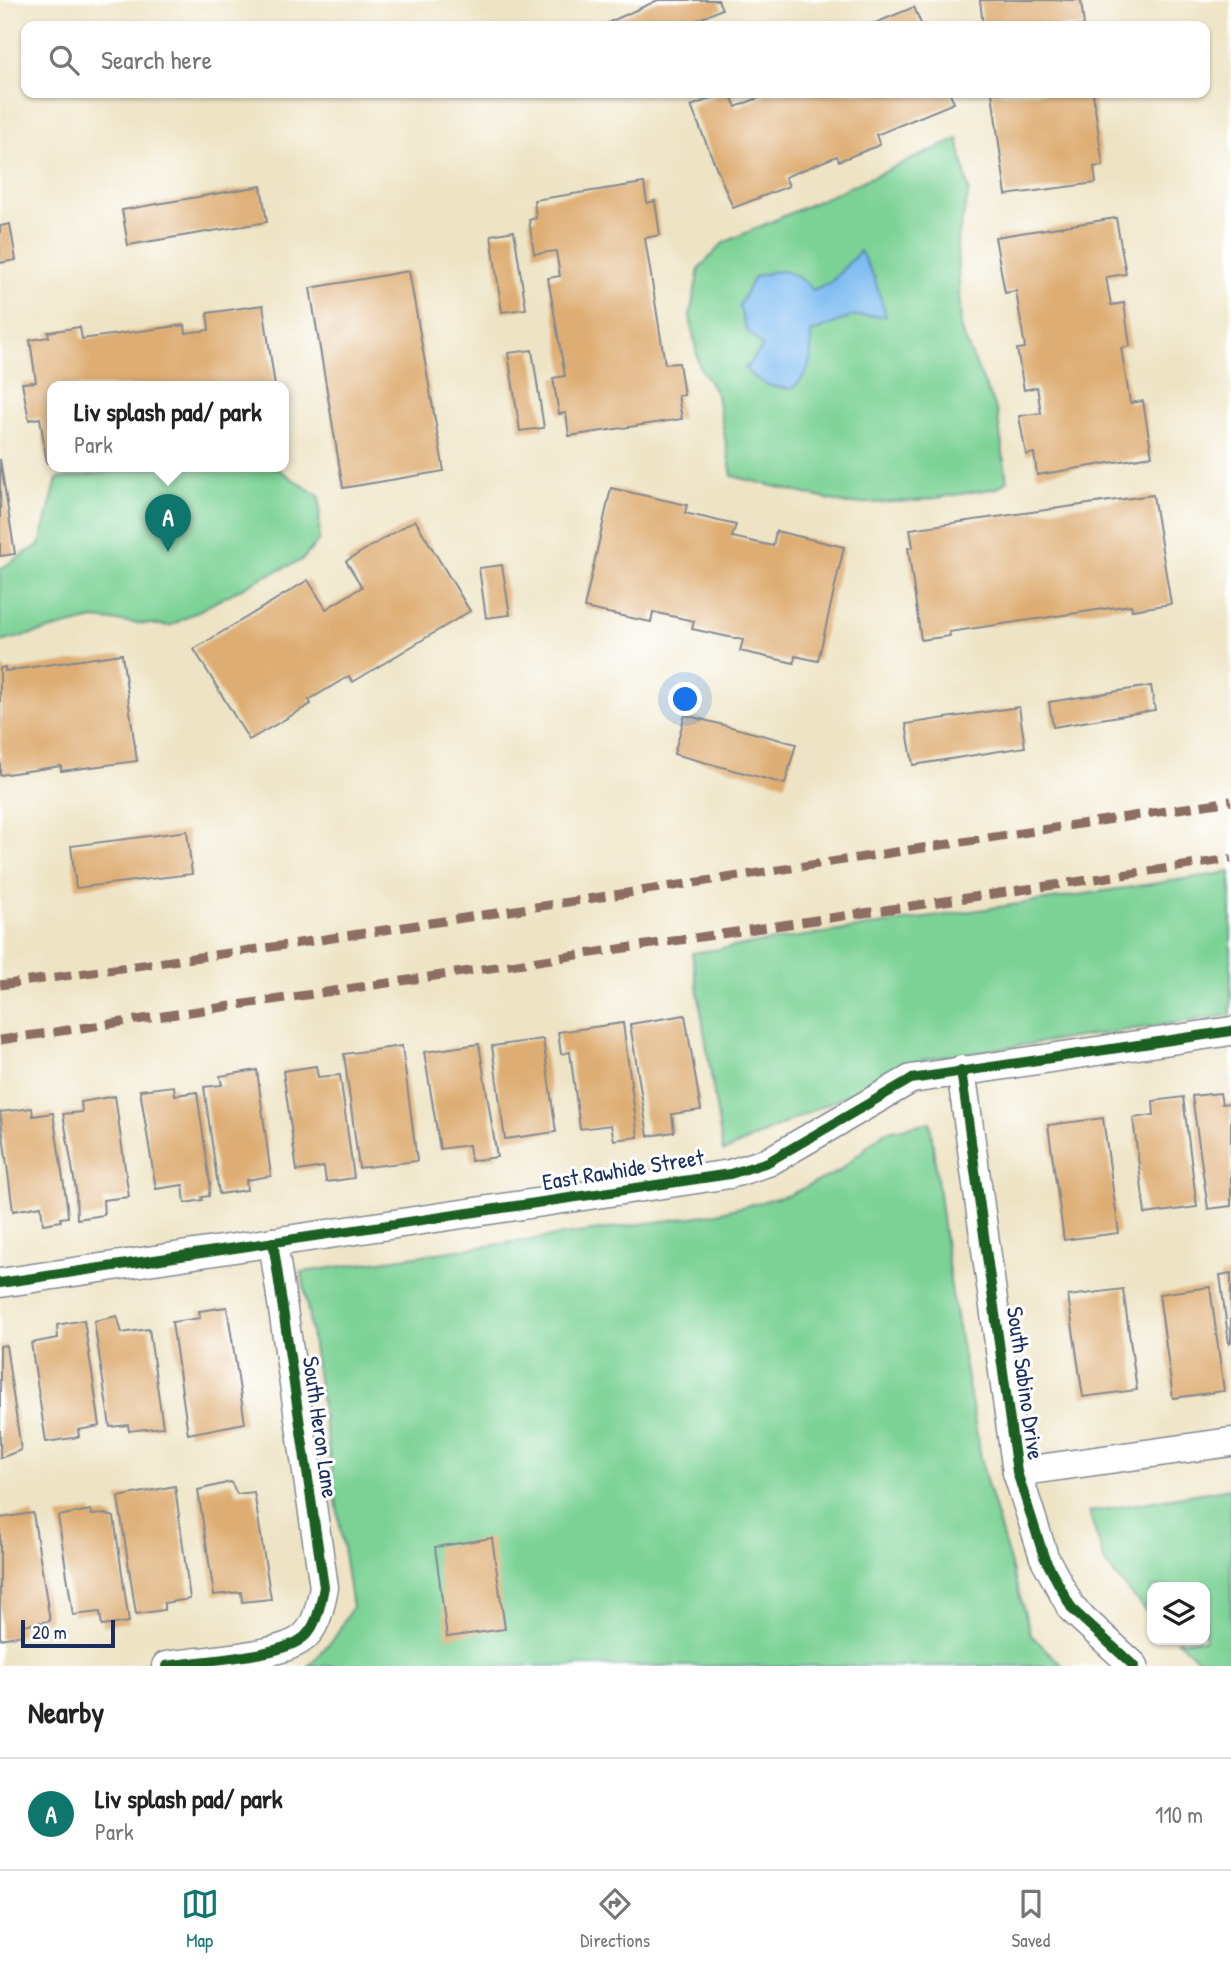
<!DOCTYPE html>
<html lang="en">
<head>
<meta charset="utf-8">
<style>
	body { margin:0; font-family:"Patrick Hand",sans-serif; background:#f6f6f6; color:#222 }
	.controls { position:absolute; right:21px; bottom:21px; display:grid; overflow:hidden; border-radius:14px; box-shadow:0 2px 5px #0004 }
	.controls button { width:63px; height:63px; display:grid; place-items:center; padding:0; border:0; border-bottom:2px solid #e0e0e0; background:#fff; color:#222; font:35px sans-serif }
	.scale { position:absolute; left:21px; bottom:18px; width:94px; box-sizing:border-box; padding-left:7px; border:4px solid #1b2f5e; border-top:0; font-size:19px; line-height:24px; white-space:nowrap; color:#1b2f5e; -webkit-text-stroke:5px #fff; paint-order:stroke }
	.you { position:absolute; left:686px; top:700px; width:24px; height:24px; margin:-18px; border:5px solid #fff; border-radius:50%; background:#1a73e8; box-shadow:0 0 0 10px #1a73e833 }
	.badge { display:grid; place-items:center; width:46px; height:46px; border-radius:50%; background:#0f766e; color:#fff; font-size:23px; font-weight:700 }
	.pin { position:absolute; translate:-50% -58px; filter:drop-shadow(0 2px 4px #0008) }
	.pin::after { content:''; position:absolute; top:37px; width:24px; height:21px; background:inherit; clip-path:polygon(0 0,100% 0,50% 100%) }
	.popup { position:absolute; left:47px; top:381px; width:242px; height:91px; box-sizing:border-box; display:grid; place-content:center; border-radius:14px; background:#fff; filter:drop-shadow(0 2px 5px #0005); font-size:23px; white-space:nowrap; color:#767676 }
	.popup b { font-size:26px; color:#222 }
	.popup::after { content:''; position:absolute; left:50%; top:100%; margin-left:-14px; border:14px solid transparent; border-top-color:#fff }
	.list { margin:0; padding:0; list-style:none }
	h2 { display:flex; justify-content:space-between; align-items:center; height:91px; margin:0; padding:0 28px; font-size:30px }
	h2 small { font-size:23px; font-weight:400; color:#767676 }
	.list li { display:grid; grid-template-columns:46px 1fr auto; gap:21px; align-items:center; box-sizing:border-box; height:112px; padding:0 28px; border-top:2px solid #e0e0e0 }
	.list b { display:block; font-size:26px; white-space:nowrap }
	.list p { margin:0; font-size:23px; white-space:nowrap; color:#767676 }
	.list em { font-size:23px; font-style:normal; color:#767676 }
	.icon { flex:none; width:38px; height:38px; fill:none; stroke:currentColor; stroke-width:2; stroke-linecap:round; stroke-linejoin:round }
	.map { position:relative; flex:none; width:1231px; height:1666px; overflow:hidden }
	.search { position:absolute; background:#fff; box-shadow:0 2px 5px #0004; left:21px; right:21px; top:21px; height:77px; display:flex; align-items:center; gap:18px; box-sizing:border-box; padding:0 24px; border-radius:14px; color:#767676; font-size:26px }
	.sheet { height:203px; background:#fff }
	nav { display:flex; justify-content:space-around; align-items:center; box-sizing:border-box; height:98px; border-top:2px solid #e0e0e0; background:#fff; font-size:19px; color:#767676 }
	nav a { display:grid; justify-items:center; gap:4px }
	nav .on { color:#0f766e }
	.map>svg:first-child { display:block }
</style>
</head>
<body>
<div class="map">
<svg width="1231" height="1666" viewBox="0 0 1231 1666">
	<rect width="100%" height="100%" fill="#fff"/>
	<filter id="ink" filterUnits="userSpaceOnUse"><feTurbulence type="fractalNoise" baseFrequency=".0143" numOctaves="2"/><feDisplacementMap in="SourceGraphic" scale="14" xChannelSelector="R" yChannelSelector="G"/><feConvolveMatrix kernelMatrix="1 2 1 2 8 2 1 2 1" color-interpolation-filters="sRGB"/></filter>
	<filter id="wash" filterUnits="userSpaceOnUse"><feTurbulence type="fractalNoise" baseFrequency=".00686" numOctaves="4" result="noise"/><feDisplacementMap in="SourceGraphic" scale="28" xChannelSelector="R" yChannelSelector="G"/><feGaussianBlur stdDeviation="1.57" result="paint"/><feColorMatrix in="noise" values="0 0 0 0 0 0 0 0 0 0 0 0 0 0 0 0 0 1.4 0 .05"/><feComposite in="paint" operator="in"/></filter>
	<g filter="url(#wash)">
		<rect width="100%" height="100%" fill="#eee4c5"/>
		<g fill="#7cd295" stroke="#4c807a" stroke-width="2">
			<path d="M958,139L969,191L957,242L961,331L997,412L1007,481L997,488L917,501L847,504L732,476L717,395L699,366L690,316L699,269L723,243Z"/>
			<path d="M163,466H273L320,497L319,540L302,560L261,578L170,626L93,619L0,642V569L40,544L57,479Z"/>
			<path d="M1231,872V1015L922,1060L723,1152L692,953Z"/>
			<path d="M930,1122L951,1288L983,1469L1031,1635L1063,1666H309L335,1637L352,1607L302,1272L713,1214L789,1195L838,1172L884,1132Z"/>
			<path d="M1231,1488V1666H1207L1177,1640H1205V1587H1152V1618L1106,1565L1089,1512Z"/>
		</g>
		<path fill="#7dbcf1" stroke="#4c76a8" stroke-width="2" d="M860,251L874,277L886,316H852L811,333C812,358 812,372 792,389C771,388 760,384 745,369L763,347L746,329L739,306L754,277C782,267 792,269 813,290L831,282Z"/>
		<g id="blocks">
			<g fill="#dead73">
				<path d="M658,0H718L722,9L685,26H601Z"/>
				<path d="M980,0H1081L1084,26H983Z"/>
				<path d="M914,7L922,26H868Z"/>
				<path d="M724,93H730L736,107L770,93H950L954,103L876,135L880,145L839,161L837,156L785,177L789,186L733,208L691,106Z"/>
				<path d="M992,93H1093L1103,166L1094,167L1096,183L1006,195Z"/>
				<path d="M644,183L647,203L655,201L660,235L645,238L665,364L679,363L684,395L678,396L682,419L569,436L566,413L559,414L553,378L565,376L548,278L560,276L556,251L534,254L529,220L536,218L534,200Z"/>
				<path d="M261,186L267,222L128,245L122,210Z"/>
				<path d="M1116,218L1126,274L1106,277L1111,305L1124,303L1130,346L1121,348L1130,403L1143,401L1152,456L1037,475L1034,453L1026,455L1019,416L1041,413L1037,387L1024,390L1017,349L1025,348L1016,291L1005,293L995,237Z"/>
				<path d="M10,224L16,260L0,263V226Z"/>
				<path d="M514,231L526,309L502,312L491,235Z"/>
				<path d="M409,271L444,471L343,488L310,288Z"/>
				<path d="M263,305L275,386H52V462L47,463L40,418L29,420L22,383L36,382L30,340L49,337L48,332L80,327L82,339L185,325L186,333L209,330L207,313Z"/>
				<path d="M532,350L544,428L520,431L508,353Z"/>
				<path d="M0,459L15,554L0,556Z"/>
				<path d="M611,488L687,505L685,513L736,525L732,537L773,546L776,531L844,547L818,661L795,656L794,663L740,651L743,640L692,629L694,621L653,612L651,622L584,608Z"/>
				<path d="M1153,495L1171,604L1132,610L1131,605L949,632L950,636L921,640L908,548L913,547L910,529Z"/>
				<path d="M415,520L470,611L353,682L349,676L309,700L311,704L249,740L194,649L308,580L326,609L362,587L346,561Z"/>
				<path d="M502,565L510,615L486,618L479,568Z"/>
				<path d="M122,654L137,761L61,771V766L0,775V668L5,667V671Z"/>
				<path d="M1151,686L1155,710L1053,727L1049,702Z"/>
				<path d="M1019,707L1025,747L913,765L906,724Z"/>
				<path d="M685,715L796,744L785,784L674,754Z"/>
				<path d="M187,831L192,874L76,888L71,846Z"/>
				<path d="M685,1015L701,1110L672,1114L674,1132L648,1136L630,1024Z"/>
				<path d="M623,1023L638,1137L614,1140L611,1125L580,1129L570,1052L561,1054L558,1032Z"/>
				<path d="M543,1039L556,1132L505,1139L492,1046Z"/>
				<path d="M479,1044L497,1157L471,1161L469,1145L440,1149L424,1052Z"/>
				<path d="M402,1046L417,1161L359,1168L344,1054Z"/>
				<path d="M316,1066L318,1077L340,1075L354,1178L326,1182L324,1167L297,1171L283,1071Z"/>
				<path d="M257,1070L271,1176L246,1180L247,1190L219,1194L204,1087L222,1085L220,1076Z"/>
				<path d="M174,1086L175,1095L197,1092L210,1183L209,1196L202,1197L203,1200L185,1203L183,1185L156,1189L140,1090Z"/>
				<path d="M1220,1093L1222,1104L1231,1103V1206L1208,1209L1192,1096Z"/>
				<path d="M115,1096L129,1197L103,1200L104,1215L77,1219L76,1190L63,1114L82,1112L81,1102Z"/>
				<path d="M1183,1097L1197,1207L1145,1214L1133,1118L1154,1115L1153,1101Z"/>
				<path d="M32,1108L33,1116L53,1113L67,1205L68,1217L60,1218L61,1221L43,1224L41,1206L13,1211L0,1112Z"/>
				<path d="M1103,1118L1119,1233L1064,1240L1048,1125Z"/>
				<path d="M1231,1273V1343L1229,1344L1220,1275Z"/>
				<path d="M1210,1287L1224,1391L1173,1398L1159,1294Z"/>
				<path d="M1123,1289L1137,1390L1083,1397L1068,1296Z"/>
				<path d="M227,1307L245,1423L188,1434L172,1322L200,1318L199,1311Z"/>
				<path d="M117,1316L122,1333L149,1329L163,1427L129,1431L128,1425L110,1427L94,1321Z"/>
				<path d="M84,1320L100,1426L78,1430L79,1437L46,1442L31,1343L58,1338L57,1325Z"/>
				<path d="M6,1345L21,1450L0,1458V1346Z"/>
				<path d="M231,1482L237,1494L254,1492L271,1599L242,1602L241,1592L214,1595L198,1490Z"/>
				<path d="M175,1486L190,1599L164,1603V1610L136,1614L118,1497Z"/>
				<path d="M91,1510L92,1515L105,1514L114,1517L129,1622L102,1626L100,1612L73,1615L58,1516Z"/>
				<path d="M33,1513L50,1621L22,1625L23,1635L0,1639V1518Z"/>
				<path d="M492,1538L505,1629L447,1637L435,1547Z"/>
			</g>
		</g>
	</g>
	<g filter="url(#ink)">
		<use href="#blocks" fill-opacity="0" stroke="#848a92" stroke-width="2"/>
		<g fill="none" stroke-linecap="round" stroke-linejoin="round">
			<g stroke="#848a92" stroke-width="31">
				<g id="minor">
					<path d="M961,1070L1017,1472L1044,1557L1072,1609L1134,1666"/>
					<path d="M0,1283L730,1174L768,1162L911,1079L1231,1031"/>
					<path d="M1017,1472L1231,1442"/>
					<path d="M166,1666C197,1661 275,1657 300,1640C317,1629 320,1606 324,1587L273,1242"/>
				</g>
			</g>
			<use href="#minor" stroke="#fff" stroke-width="28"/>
			<g stroke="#8d6e63" stroke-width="9" stroke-dasharray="18 9" stroke-linecap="butt">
				<path d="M0,985L286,945L1231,801"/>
				<path d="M0,1040L1231,859"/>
			</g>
			<g stroke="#fff" stroke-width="15">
				<g id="cycleway">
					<path d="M961,1070L1017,1472L1044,1557L1072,1609L1134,1666"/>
					<path d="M0,1283L730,1174L768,1162L911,1079L1231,1031"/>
					<path d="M166,1666C197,1661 275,1657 300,1640C317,1629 320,1606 324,1587L273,1242"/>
				</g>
			</g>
			<use href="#cycleway" stroke="#1b5e20" stroke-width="10"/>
		</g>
	</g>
	<g text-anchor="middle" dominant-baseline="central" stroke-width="6" stroke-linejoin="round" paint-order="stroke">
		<g font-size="23" fill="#1b2f5e" stroke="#fff">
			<text transform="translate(623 1169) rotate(-9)">East Rawhide Street</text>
			<text transform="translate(1026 1383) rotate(82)">South Sabino Drive</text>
			<text transform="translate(321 1427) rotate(82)">South Heron Lane</text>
		</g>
	</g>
</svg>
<div class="controls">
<button><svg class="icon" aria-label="layers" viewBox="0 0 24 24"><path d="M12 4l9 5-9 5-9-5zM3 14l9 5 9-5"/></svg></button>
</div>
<div class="scale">20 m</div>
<div class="you"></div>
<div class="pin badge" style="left:168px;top:552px">A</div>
<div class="popup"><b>Liv splash pad/ park</b>Park</div>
<div class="search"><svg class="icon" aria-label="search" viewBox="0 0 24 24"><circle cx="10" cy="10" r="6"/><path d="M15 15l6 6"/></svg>Search here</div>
</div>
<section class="sheet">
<h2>Nearby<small></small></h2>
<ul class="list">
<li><span class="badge">A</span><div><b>Liv splash pad/ park</b><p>Park</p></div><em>110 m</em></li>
</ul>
</section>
<nav>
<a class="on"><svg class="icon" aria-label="map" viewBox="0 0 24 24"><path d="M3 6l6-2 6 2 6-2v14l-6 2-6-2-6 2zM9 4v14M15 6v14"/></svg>Map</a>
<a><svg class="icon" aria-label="directions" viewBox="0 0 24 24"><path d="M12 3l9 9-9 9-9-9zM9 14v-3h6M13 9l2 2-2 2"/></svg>Directions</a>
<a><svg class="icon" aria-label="saved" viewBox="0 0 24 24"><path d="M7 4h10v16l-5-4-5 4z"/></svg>Saved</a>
</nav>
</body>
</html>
